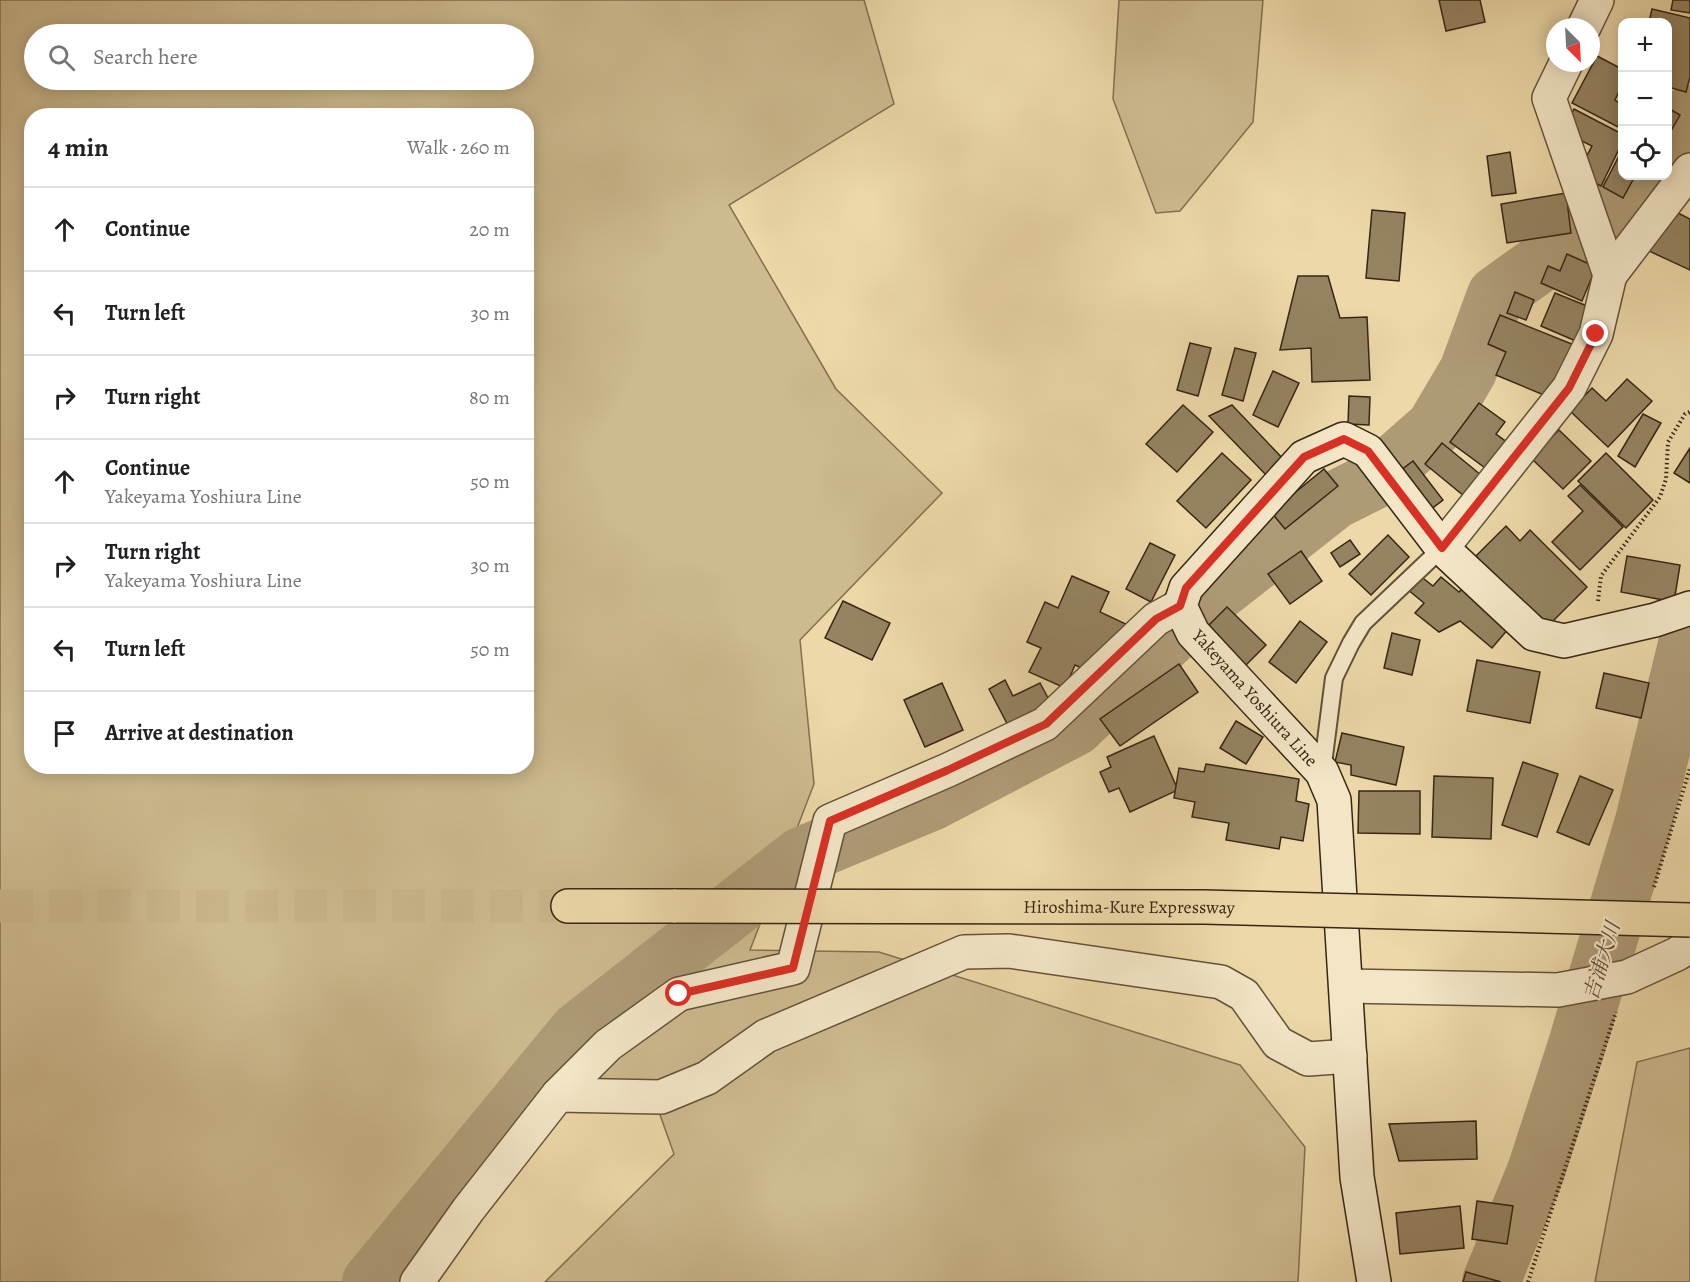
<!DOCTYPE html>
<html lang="en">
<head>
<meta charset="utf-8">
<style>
	body { margin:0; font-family:Alegreya,"Noto Serif JP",serif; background:#f6f6f6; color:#202124 }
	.controls { position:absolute; right:18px; top:18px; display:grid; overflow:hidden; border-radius:12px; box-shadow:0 3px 15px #0003 }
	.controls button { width:54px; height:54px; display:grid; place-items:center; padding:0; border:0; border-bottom:2px solid #e0e0e0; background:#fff; color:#202124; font:30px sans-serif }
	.compass { position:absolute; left:1546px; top:18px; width:54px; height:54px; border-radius:50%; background:#fff; box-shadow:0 3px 15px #0003; rotate:156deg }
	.stop { position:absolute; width:18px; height:18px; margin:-14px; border:4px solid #d93025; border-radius:50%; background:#fff }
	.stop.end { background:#d93025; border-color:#fff; box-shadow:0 2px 6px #0008 }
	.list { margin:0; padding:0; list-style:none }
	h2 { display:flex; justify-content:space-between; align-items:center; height:78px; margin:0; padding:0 24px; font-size:26px }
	h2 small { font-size:20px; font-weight:400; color:#757577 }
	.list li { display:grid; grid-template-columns:39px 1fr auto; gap:18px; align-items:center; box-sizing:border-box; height:84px; padding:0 24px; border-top:2px solid #e0e0e0 }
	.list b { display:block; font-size:22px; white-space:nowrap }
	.list p { margin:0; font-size:20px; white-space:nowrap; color:#757577 }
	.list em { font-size:20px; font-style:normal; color:#757577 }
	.icon { flex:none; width:33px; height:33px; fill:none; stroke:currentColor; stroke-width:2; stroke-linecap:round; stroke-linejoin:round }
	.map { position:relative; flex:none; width:1690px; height:1282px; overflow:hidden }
	.search { position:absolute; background:#fff; box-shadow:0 3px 15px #0003; left:24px; top:24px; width:510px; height:66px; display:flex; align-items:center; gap:15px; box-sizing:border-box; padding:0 21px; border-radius:33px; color:#757577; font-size:22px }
	.panel { position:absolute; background:#fff; box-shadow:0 3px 15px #0003; left:24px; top:108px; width:510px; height:666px; border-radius:24px }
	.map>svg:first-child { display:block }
</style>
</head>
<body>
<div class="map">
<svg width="1690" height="1282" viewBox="0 0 1690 1282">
	<rect width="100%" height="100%" fill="#ecd8a8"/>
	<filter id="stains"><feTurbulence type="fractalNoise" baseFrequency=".00333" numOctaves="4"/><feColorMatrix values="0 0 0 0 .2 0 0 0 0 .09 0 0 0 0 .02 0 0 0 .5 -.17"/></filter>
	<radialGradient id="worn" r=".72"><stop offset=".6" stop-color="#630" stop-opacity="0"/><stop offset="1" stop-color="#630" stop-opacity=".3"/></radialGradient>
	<g fill="#cdba8f" stroke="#827052" stroke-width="1.5" fill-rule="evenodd">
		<path d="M0,0H864L894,104L729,205L836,389L942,493L800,640L814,784L750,950L879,952L1240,1065L1305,1147L1298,1282H545L674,1154L659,1112L512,1081L376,1282H0ZM34,34H524V80H34ZM32,116H526V766H32Z"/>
		<path d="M1119,0H1263L1253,122L1180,211L1156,213L1113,99Z"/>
		<path d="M1690,1048V1282H1595L1637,1062Z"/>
	</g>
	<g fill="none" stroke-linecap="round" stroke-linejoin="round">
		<g stroke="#ae9b76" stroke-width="58">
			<path d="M1668,154L1690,114"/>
			<path d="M371,1282L578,1031L801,856L931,802L1075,727L1176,631L1200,606L1335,500L1375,480L1435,427L1468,371L1496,295L1615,210L1651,176"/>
			<path d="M1491,1282L1536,1171L1576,1048L1644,821L1690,632"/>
		</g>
	</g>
	<g fill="#958361" stroke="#372614" stroke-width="1.5">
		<path d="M1439,0H1480L1485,22L1446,31Z"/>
		<path d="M1673,0H1690V13L1671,10Z"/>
		<path d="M1652,9L1690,18V77L1686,92L1668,87V22H1649Z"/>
		<path d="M1597,56L1622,69V85L1615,100L1622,105V129L1572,103Z"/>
		<path d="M1668,108L1680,115L1668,136Z"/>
		<path d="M1574,109L1622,134V143L1601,186L1577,174L1592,146L1562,131Z"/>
		<path d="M1622,150V176H1635L1623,198L1603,187Z"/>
		<path d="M1510,152L1516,193L1492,196L1487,156Z"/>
		<path d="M1566,193L1571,233L1507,243L1501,204Z"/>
		<path d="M1670,209L1690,219V270L1649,251Z"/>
		<path d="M1372,210L1405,213L1399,281L1366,278Z"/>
		<path d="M1567,254L1596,267L1582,301L1541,283L1548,266L1560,271Z"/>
		<path d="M1298,276H1328L1340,318L1367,317L1370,380L1312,382L1311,348L1280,350Z"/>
		<path d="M1515,292L1534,300L1526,320L1507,313Z"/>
		<path d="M1555,293L1592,308L1578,342L1541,326Z"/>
		<path d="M1500,315L1574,345L1551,398L1496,375L1506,352L1488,344Z"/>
		<path d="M1190,343L1211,348L1198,396L1177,390Z"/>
		<path d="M1235,348L1256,353L1243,401L1222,395Z"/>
		<path d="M1273,371L1299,383L1278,427L1253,415Z"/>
		<path d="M1627,379L1652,401L1608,447L1570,411L1592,388L1606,401Z"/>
		<path d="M1349,396L1370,397L1369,425L1348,424Z"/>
		<path d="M1479,403L1505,422L1496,434L1508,443L1488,470L1450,442Z"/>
		<path d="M1183,405L1213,432L1177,472L1146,444Z"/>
		<path d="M1232,405L1285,461L1268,477L1209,416Z"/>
		<path d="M1643,414L1661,423L1635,467L1618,456Z"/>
		<path d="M1559,430L1591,461L1563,489L1531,458Z"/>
		<path d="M1442,443L1481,475L1464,496L1425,464Z"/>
		<path d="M1690,448V483L1674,473Z"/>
		<path d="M1222,453L1251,480L1206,528L1177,501Z"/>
		<path d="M1606,453L1653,500L1626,528L1578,481Z"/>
		<path d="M1413,461L1443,500L1426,513L1396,474Z"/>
		<path d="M1324,469L1338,486L1285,529L1271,512Z"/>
		<path d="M1580,485L1623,527L1580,570L1552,542L1583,511L1568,496Z"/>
		<path d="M1506,526L1520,541L1530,530L1587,587L1544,630L1472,560Z"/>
		<path d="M1388,535L1409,557L1371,595L1349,574Z"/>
		<path d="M1350,540L1360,554L1340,567L1331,553Z"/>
		<path d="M1150,543L1175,555L1151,602L1126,589Z"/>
		<path d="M1301,551L1322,581L1290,604L1268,574Z"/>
		<path d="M1627,556L1680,565L1674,602L1621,592Z"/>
		<path d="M1419,575L1433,586L1441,577L1459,592L1462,589L1509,628L1492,648L1460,621L1439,632L1415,613L1424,603L1407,589Z"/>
		<path d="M1072,576L1109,592L1100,612L1130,626L1096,674L1075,665L1065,688L1029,672L1041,648L1027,642L1045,602L1058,608Z"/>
		<path d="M843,601L890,623L872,660L825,638Z"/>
		<path d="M1227,607L1266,645L1239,672L1200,634Z"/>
		<path d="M1300,621L1327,642L1296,683L1269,662Z"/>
		<path d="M1392,633L1420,640L1412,675L1384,668Z"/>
		<path d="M1477,660L1540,672L1530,723L1467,711Z"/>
		<path d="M1179,664L1198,692L1120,746L1100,719Z"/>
		<path d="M1604,673L1649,683L1641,718L1596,708Z"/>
		<path d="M1005,680L1013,696L1040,683L1055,711L1012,733L989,689Z"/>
		<path d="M942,683L963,730L925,747L904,700Z"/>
		<path d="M1236,721L1263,737L1246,764L1220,748Z"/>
		<path d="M1342,733L1404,747L1396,785L1351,775V765L1335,762Z"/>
		<path d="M1154,736L1178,790L1130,812L1119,788L1109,792L1100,772L1111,767L1107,757Z"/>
		<path d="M1523,762L1558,774L1537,837L1502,825Z"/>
		<path d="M1206,764L1299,779L1296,801L1309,804L1303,841L1281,837L1279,849L1226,840L1229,823L1192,817L1195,802L1174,798L1179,768L1204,772Z"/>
		<path d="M1434,776L1493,778L1491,839L1432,837Z"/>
		<path d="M1580,776L1613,790L1589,845L1557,832Z"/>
		<path d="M1359,791H1420V834L1358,833Z"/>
		<path d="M1476,1121L1477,1159L1399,1161L1389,1124Z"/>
		<path d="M1477,1201L1513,1206L1507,1244L1472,1239Z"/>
		<path d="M1460,1206L1464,1248L1400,1254L1396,1213Z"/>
		<path d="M1466,1272L1501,1282H1463Z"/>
	</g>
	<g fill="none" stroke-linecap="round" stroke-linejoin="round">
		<path stroke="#c8b48a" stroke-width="33" stroke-dasharray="33 16" stroke-linecap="butt" d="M0,906H568"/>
		<g stroke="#645239" stroke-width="20">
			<path id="service" d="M1322,772L1334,678L1351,643L1363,623L1442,548"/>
		</g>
		<g stroke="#645239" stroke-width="36">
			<g id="minor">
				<path d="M1584,27L1597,0"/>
				<path d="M1610,275L1690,170"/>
				<path d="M1442,548L1569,388L1596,334L1610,275L1549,98L1566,63"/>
				<path d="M558,1095L661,1097L707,1078L766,1036L964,952L1009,951L1221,982L1244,995L1278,1043L1308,1059L1350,1056"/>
				<path d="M417,1282L468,1210L558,1095L608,1045L679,994L793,968L830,821L948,770L1045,724L1156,619L1180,606"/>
			</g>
		</g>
		<g stroke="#645239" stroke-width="36">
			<path id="tertiary" d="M1347,986L1558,990L1627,977L1677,954L1690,945"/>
		</g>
		<g stroke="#372614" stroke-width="36">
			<path id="secondary" d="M1374,1282L1357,1177L1334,800L1322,772L1193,633L1180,606L1186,588L1304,457L1344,439L1368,451L1442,548L1534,634L1564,641L1655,620L1690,608"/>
		</g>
		<g stroke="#372614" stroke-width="36">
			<path id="motorway" d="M568,906H676"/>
		</g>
		<g stroke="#372614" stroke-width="4" stroke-dasharray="1.5 3" stroke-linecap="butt">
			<path d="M1598,601L1601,576L1660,497L1666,479L1668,442L1685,414L1690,412"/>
			<path d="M1654,887L1690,768"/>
			<path d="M1528,1282L1616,1012"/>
		</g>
		<use href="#service" stroke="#f3e6c6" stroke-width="16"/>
		<use href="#minor" stroke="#f3e6c6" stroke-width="33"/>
		<use href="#tertiary" stroke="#f3e6c6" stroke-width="33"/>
		<use href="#secondary" stroke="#f3e6c6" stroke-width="33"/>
		<use href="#motorway" stroke="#ecd8a8" stroke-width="33"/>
		<g stroke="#372614" stroke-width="36" stroke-linecap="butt">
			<g id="motorway-bridge">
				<path id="s1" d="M676,906L1204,907L1690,920"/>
			</g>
		</g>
		<use href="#motorway-bridge" stroke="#ecd8a8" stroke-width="33"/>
	</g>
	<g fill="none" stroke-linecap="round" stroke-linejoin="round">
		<path stroke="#d93025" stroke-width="8" d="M679,994L793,968L830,821L948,770L1046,724L1156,619L1180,606L1186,588L1304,457L1344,439L1368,451L1442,548L1569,388L1596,334"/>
	</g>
	<g text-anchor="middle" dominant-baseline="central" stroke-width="4.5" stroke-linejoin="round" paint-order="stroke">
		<g font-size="18" fill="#372614" stroke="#f3e6c6">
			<text transform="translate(1255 698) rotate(48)">Yakeyama Yoshiura Line</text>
			<text stroke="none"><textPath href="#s1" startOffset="453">Hiroshima-Kure Expressway</textPath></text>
		</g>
		<g font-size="20" font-style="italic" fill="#5b4931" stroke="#f3e6c6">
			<text transform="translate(1602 961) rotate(-73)">吉浦大川</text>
		</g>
	</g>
	<rect width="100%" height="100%" filter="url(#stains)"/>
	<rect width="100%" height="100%" fill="url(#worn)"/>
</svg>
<div class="controls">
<button>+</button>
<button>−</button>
<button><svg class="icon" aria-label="locate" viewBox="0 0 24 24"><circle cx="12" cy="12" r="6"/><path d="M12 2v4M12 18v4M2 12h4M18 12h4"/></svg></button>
</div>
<svg class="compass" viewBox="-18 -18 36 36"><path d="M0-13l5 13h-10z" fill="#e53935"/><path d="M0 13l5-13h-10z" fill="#757577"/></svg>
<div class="stop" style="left:679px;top:994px"></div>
<div class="stop end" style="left:1596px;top:334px"></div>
<div class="search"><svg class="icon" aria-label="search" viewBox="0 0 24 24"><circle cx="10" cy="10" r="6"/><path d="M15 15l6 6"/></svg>Search here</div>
<section class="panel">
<h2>4 min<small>Walk · 260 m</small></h2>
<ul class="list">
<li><svg class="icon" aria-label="ahead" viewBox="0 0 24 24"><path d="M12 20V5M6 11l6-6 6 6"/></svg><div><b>Continue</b></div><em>20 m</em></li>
<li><svg class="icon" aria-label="left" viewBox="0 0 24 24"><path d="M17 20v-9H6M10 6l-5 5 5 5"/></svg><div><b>Turn left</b></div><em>30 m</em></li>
<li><svg class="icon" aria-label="right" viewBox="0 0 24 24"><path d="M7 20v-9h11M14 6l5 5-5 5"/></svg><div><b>Turn right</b></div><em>80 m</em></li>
<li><svg class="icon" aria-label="ahead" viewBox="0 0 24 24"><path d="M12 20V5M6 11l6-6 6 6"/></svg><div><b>Continue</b><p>Yakeyama Yoshiura Line</p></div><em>50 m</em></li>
<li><svg class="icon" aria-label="right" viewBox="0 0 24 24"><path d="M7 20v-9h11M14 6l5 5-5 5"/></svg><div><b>Turn right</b><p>Yakeyama Yoshiura Line</p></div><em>30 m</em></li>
<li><svg class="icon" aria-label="left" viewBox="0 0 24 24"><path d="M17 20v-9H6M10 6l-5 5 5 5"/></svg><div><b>Turn left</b></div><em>50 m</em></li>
<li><svg class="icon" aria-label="arrive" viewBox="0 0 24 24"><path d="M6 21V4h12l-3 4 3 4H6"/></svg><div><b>Arrive at destination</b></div></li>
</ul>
</section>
</div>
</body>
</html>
